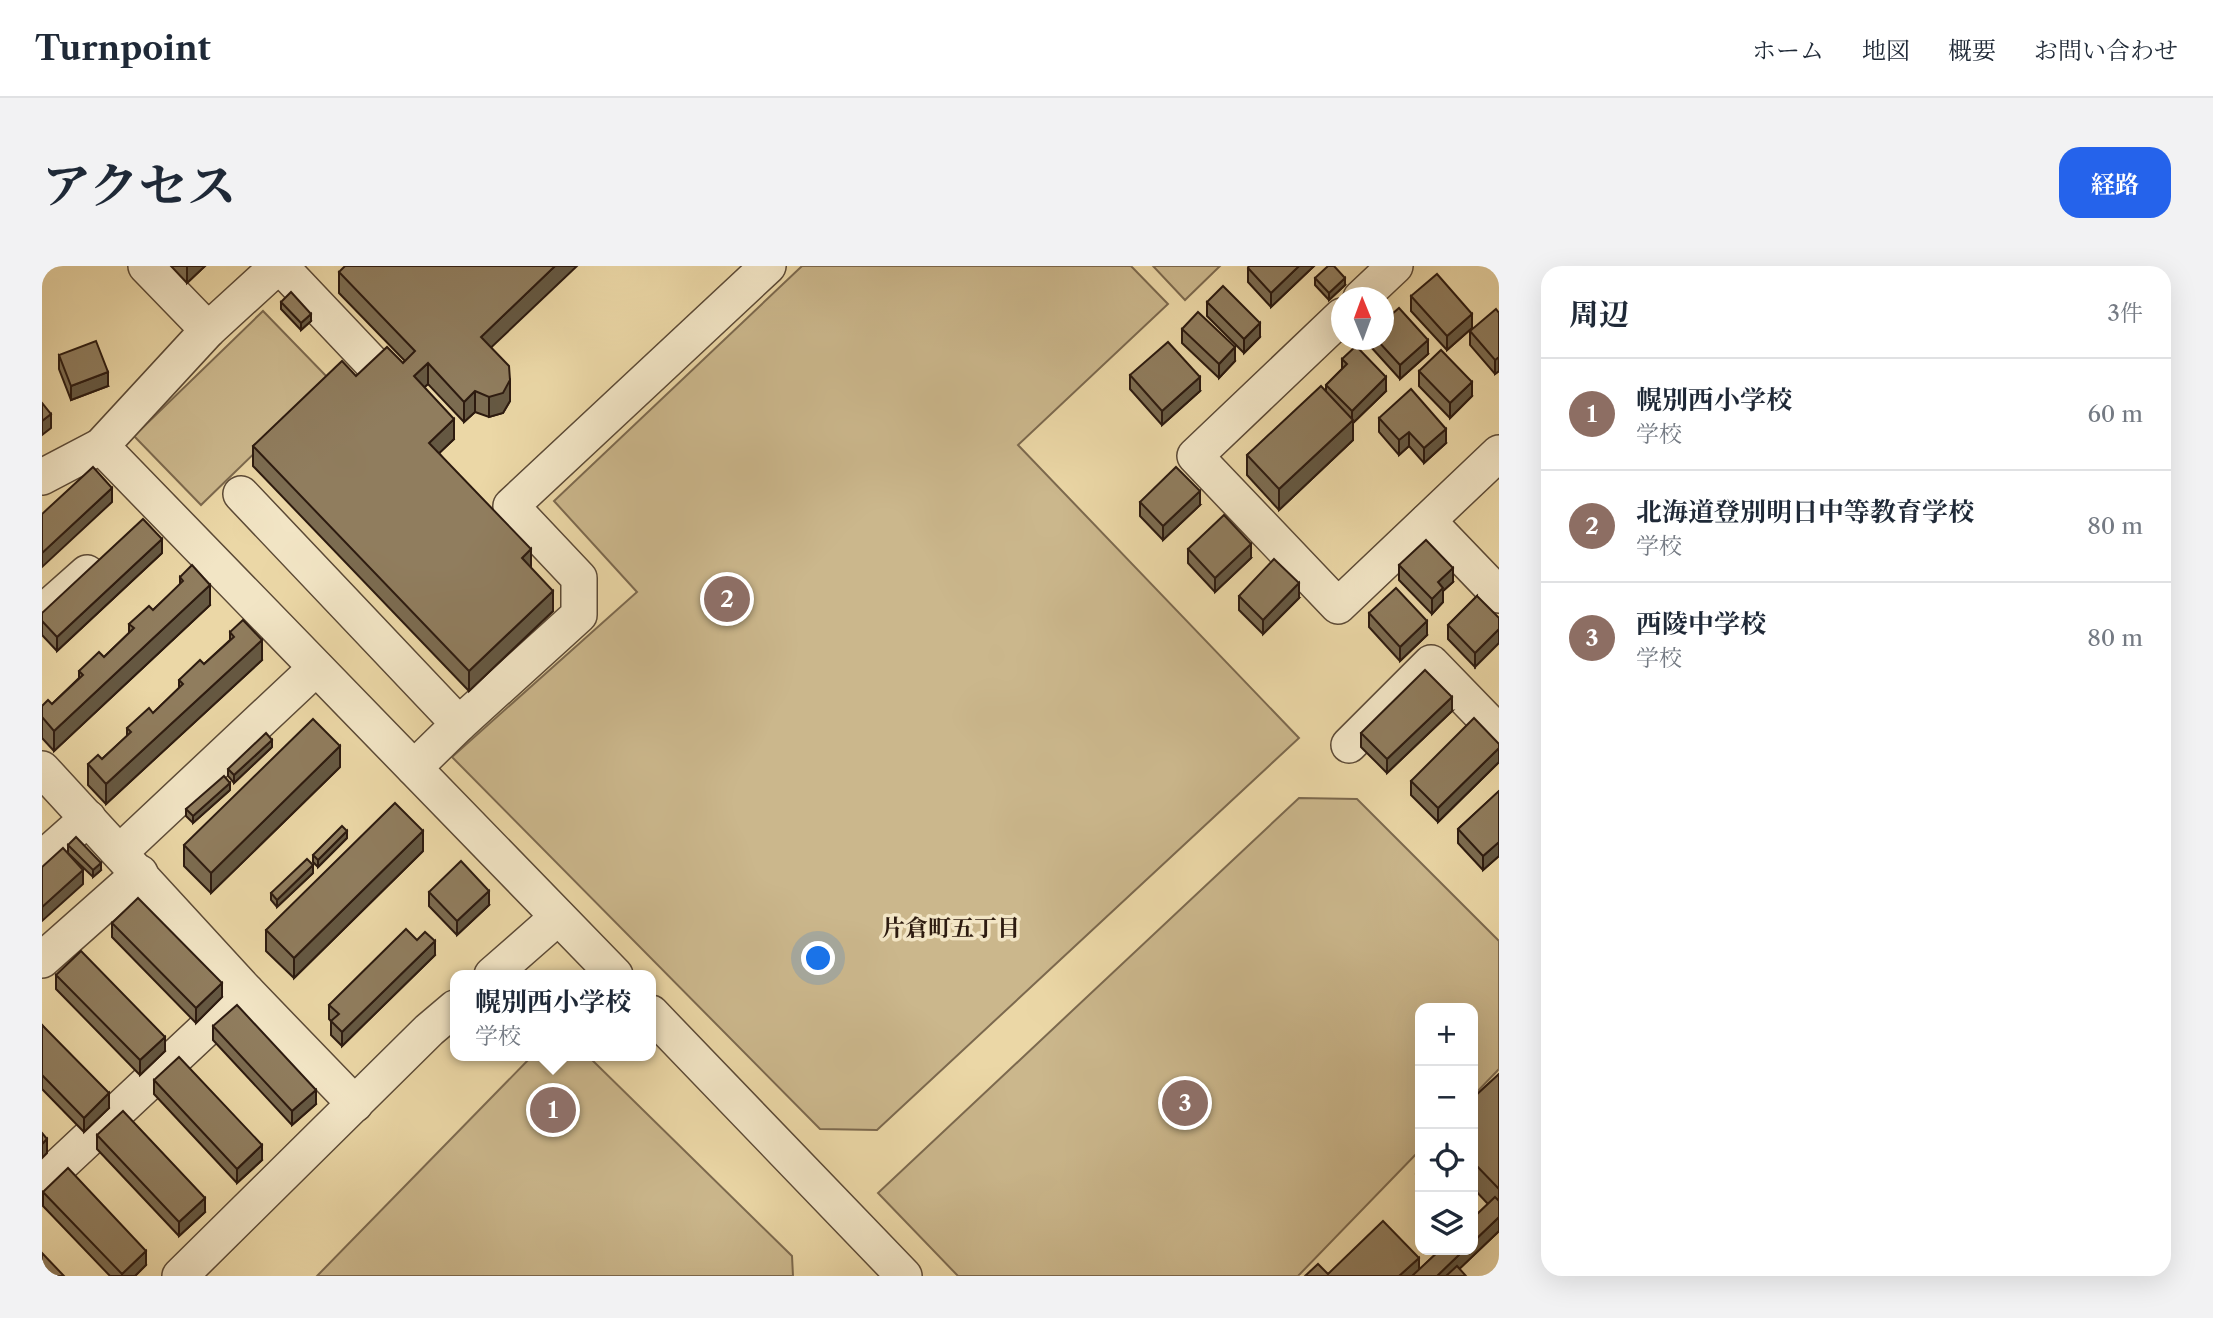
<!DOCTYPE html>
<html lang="ja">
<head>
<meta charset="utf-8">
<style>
	body { margin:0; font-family:"Libre Caslon Text","Noto Serif JP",serif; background:#f2f2f3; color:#1f2937 }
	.controls { position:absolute; right:21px; bottom:21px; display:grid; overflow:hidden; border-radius:14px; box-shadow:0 7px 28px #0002 }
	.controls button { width:63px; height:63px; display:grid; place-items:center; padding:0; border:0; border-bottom:2px solid #e0e1e3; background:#fff; color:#1f2937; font:35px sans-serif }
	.compass { position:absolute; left:1289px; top:21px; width:63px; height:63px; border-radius:50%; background:#fff; box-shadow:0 7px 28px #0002; rotate:359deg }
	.you { position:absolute; left:777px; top:693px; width:24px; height:24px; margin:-18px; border:5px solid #fff; border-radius:50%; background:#1a73e8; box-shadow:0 0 0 10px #1a73e833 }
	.badge { display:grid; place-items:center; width:46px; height:46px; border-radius:50%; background:#2563eb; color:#fff; font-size:23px; font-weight:700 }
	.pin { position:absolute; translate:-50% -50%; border:4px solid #fff; box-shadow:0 2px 7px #0006 }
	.popup { position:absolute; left:408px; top:704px; width:206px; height:91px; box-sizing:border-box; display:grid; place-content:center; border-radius:14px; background:#fff; filter:drop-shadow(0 2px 5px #0005); font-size:23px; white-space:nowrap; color:#747a83 }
	.popup b { font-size:26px; color:#1f2937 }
	.popup::after { content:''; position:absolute; left:50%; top:100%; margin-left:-14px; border:14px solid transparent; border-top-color:#fff }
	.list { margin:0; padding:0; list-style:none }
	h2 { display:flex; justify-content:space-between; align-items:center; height:91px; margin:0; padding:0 28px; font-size:30px }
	h2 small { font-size:23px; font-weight:400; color:#747a83 }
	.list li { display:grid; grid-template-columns:46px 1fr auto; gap:21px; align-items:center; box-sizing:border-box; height:112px; padding:0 28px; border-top:2px solid #e0e1e3 }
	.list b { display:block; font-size:26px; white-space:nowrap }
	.list p { margin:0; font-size:23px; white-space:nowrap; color:#747a83 }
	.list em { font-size:23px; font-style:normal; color:#747a83 }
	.icon { flex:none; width:38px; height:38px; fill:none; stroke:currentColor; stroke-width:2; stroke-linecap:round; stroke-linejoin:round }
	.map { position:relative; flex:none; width:1457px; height:1010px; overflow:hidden; border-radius:21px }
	header { display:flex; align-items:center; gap:42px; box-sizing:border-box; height:98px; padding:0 35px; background:#fff; border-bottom:2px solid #e0e1e3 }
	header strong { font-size:33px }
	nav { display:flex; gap:38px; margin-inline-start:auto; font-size:24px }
	.intro { display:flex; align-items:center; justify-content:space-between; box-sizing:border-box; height:168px; padding:0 42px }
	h1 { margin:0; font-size:49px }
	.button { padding:18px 32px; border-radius:21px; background:#2563eb; color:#fff; font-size:24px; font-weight:700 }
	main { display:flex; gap:42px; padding:0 42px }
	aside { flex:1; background:#fff; border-radius:21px; box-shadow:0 7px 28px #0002 }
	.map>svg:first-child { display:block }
</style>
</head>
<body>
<header>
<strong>Turnpoint</strong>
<nav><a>ホーム</a><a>地図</a><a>概要</a><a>お問い合わせ</a></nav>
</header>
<div class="intro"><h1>アクセス</h1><a class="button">経路</a></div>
<main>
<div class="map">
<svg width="1457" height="1010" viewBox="0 0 1457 1010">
	<rect width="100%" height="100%" fill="#ebd7a6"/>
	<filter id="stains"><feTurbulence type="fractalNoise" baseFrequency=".00286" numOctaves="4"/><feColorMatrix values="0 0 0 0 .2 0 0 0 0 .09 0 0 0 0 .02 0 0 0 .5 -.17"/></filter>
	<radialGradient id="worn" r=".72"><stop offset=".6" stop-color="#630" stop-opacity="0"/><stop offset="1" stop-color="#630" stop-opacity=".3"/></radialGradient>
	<g fill="#cbb78c" stroke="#7c694e" stroke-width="2">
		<path d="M760,0H1089L1126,38L976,179L1257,472L835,864L778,863L410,491L595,326L512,235Z"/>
		<path d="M1111,0H1178L1143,34Z"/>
		<path d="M221,45L288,114L159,239L92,170Z"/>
		<path d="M1257,532L1315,533L1457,675V803L1431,830V742H1378V884L1256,1010H916L836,927Z"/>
		<path d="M490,790H546L750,990L751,1010H275Z"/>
	</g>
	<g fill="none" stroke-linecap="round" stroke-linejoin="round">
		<g stroke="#5c4a36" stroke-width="38">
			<g id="minor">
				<path d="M104,0L166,64"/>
				<path d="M238,0L329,96"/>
				<path d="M1319,32L1353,0"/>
				<path d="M1300,50L1153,190L1296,340L1457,187"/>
				<path d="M59,180L573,709"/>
				<path d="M0,211L59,180L166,64L236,0"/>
				<path d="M199,228L417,458L372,502"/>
				<path d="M1386,255L1457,329"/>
				<path d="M0,347L45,307"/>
				<path d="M417,458L537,349V312L469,240L726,0"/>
				<path d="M1307,479L1389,397L1457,467"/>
				<path d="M0,503L204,725L313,838"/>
				<path d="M78,586L274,402"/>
				<path d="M0,593L46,552"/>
				<path d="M0,694L98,607"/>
				<path d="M450,709L516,651"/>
				<path d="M609,747L862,1010"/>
				<path d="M0,916L204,725"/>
				<path d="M138,1010L387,764L413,742"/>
			</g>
		</g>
		<use href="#minor" stroke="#f2e5c5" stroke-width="35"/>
	</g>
	<g fill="#7c6c51" stroke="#2d1b10" stroke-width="2">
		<path d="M129,0H163L145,17Z"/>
		<path d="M1207,0H1272L1229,41L1206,16V2Z"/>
		<path d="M297,6L449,81L468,135L461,147L447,151L433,146L422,156L386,118L382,121L412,173L397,187L489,302L511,345L427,425L211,200V180L314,110L361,97L363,95L297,27Z"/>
		<path d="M1273,12L1303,19L1287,34L1273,19Z"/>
		<path d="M1369,30L1430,62L1405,84L1369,45Z"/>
		<path d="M239,36L269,55L259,64L239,43Z"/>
		<path d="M1165,36L1218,71L1202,87L1165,50Z"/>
		<path d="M1457,47V105L1453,108L1428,79V65Z"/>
		<path d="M1140,63L1193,95L1177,112L1140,77Z"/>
		<path d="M1329,74H1341L1386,88L1358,113L1329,81Z"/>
		<path d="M17,89L66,120L29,134L17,103Z"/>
		<path d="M1300,93L1344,125L1311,157V174L1237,244L1205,209V189L1284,124V119L1300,103Z"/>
		<path d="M1377,105L1430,130L1408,152L1377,120Z"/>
		<path d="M1088,109L1158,125L1120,159L1088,123Z"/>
		<path d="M1337,152L1404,177L1382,197L1367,180L1357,189L1337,166Z"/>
		<path d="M1098,236L1158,239L1121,274L1098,250Z"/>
		<path d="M1146,283L1209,292L1173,326L1146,297Z"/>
		<path d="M120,287L15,385L0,369V347Z"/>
		<path d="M1357,299L1411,316L1401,325V336L1390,348L1357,314Z"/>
		<path d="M138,311L168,339L12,485L0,472V440L10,438L37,412V405L62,391L87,367V358L111,344L138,319Z"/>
		<path d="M1197,330L1257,332L1221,368L1197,344Z"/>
		<path d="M1435,330L1433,401L1406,373V359Z"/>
		<path d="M1327,347L1385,369L1358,395L1327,361Z"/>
		<path d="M188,366L220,394L64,538L46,519V498L60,493L85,470V462L111,447L137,422V414L162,398L188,374Z"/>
		<path d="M1410,445L1345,507L1319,481V467Z"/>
		<path d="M1457,478V496L1396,556L1369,529V515Z"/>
		<path d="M230,481L192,517L186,510V503Z"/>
		<path d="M298,501L169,627L142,600V579Z"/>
		<path d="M188,524L151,557L144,550V543Z"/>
		<path d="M1457,525V590L1441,604L1416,577V563Z"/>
		<path d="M305,572L276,601L271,596V589Z"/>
		<path d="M26,579L59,604L51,611L26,587Z"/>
		<path d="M381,585L252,712L224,685V664Z"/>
		<path d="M271,607L235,641L229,634V627Z"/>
		<path d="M387,626L447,639L415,669L387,640Z"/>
		<path d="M70,657L180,731L154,757L70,671Z"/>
		<path d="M375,674L393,689L300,780L289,769V755L287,753V739Z"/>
		<path d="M14,709L123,785L98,809L14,723Z"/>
		<path d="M0,759L67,842L42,866L0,823Z"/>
		<path d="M171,760L274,838L250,859L171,774Z"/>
		<path d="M1457,808V965L1417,1003L1286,1008L1377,1004L1446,938L1431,922V832Z"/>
		<path d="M112,814L220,894L195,917L112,828Z"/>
		<path d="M55,869L163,946L137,970L55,883Z"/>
		<path d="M1378,903V926L1374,922V908Z"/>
		<path d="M1,926L104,999L93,1010H68L1,940Z"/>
	</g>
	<g fill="#655842" stroke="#2d1b10" stroke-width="2">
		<path d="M145,0H163L145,17Z"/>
		<path d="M513,0H535L439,91V71Z"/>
		<path d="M1257,0H1272L1229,41V27Z"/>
		<path d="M1303,12V19L1287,34V27Z"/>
		<path d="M269,48V55L259,64V57Z"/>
		<path d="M1430,48V62L1405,84V70Z"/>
		<path d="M1218,57V71L1202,87V73Z"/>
		<path d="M1386,74V88L1358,113V99Z"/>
		<path d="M1193,81V95L1177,112V98Z"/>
		<path d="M1457,91V105L1453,108V94Z"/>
		<path d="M386,97V118L372,131V110Z"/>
		<path d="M66,106V120L29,134V120Z"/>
		<path d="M1158,111V125L1120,159V145Z"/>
		<path d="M1344,111V125L1311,157V174L1237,244V223L1310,155V145Z"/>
		<path d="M468,114V135L461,147L447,151V131Z"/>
		<path d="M1430,116V130L1408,152V137Z"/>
		<path d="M433,125V146L422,156V136Z"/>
		<path d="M9,148V162L0,169V155Z"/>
		<path d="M412,153V173L387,197V177Z"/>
		<path d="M1404,163V177L1382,197V182Z"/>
		<path d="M1367,166V180L1357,189V174Z"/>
		<path d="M70,222V236L0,301V287Z"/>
		<path d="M1158,225V239L1121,274V260Z"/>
		<path d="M120,273V287L15,385V371Z"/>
		<path d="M1209,278V292L1173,326V312Z"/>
		<path d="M489,283V304L480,292Z"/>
		<path d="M1411,302V316L1401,325V336L1390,348V333L1396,316Z"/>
		<path d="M1257,317V332L1221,368V354Z"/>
		<path d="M168,319V339L12,485V465Z"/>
		<path d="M511,325V345L427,425V405Z"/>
		<path d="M1385,355V369L1358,395V381Z"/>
		<path d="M1457,363V377L1433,401V387Z"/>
		<path d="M220,374V394L64,538V518Z"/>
		<path d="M1410,431V445L1345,507V493Z"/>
		<path d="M230,474V481L192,517V509Z"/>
		<path d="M298,480V501L169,627V607Z"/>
		<path d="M1457,482V496L1396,556V542Z"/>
		<path d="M188,517V524L151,557V550Z"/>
		<path d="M305,565V572L276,601V594Z"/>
		<path d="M381,565V585L252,712V692Z"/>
		<path d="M1457,576V590L1441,604V590Z"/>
		<path d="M59,597V604L51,611V604Z"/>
		<path d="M271,599V607L235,641V634Z"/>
		<path d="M41,604V618L0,655V641Z"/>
		<path d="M447,625V639L415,669V655Z"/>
		<path d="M393,675V689L300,780V766Z"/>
		<path d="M180,717V731L154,757V742Z"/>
		<path d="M123,771V785L98,809V794Z"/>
		<path d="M274,824V838L250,859V845Z"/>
		<path d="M67,827V842L42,866V852Z"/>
		<path d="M5,873V887L0,892V878Z"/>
		<path d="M220,879V894L195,917V903Z"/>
		<path d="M163,932V946L137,970V956Z"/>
		<path d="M1457,951V965L1410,1010H1395L1422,984H1431V976Z"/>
		<path d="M104,985V999L93,1010H80V1008Z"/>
		<path d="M1377,992V1010H1357Z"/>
	</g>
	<g fill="#907d5e" stroke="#2d1b10" stroke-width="2">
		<path d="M303,0H513L439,71L467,100L468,114L461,127L447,131L433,125L422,136L386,97L372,110L412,153L387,177L489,283L480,292L511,325L427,405L211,180L300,95L314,110L345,81L361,97L373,85L297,6Z"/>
		<path d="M1207,0H1257L1229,27L1206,2Z"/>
		<path d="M1286,0H1292L1303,12L1287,27L1273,12Z"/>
		<path d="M1395,8L1430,48L1405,70L1369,30Z"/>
		<path d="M1181,20L1218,57L1202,73L1165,36Z"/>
		<path d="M249,26L269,48L259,57L239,36Z"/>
		<path d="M1357,42L1386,74L1358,99L1335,74H1341V56Z"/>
		<path d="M1454,43L1457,47V91L1453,94L1428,65Z"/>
		<path d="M1156,46L1193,81L1177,98L1140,63Z"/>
		<path d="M54,75L66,106L29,120L17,89Z"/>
		<path d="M1126,76L1158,111L1120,145L1088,109Z"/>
		<path d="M1314,80L1344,111L1310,145L1284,119L1305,98L1300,93Z"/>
		<path d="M1399,84L1430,116L1408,137L1377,105Z"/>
		<path d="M1279,120L1311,154L1237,223L1205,189Z"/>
		<path d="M1369,123L1404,163L1382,182L1367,166L1357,174L1337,152Z"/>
		<path d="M0,137L9,148L0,155Z"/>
		<path d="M51,201L70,222L0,287V248Z"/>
		<path d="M1134,201L1158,225L1121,260L1098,236Z"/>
		<path d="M1182,249L1209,278L1173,312L1146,283Z"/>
		<path d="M101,253L120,273L15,371L0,355V347Z"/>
		<path d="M1384,274L1411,302L1396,316L1401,322L1390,333L1357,299Z"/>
		<path d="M1232,293L1257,317L1221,354L1197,330Z"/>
		<path d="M150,299L168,319L12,465L0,451V440L6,434L10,438L41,409L37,405L57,386L62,391L92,362L87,358L107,340L111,344L141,315L138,311Z"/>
		<path d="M1354,322L1385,355L1358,381L1327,347Z"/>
		<path d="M1435,330L1457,352V363L1433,387L1406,359Z"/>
		<path d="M201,354L220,374L64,518L46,498L56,489L60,493L89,466L85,462L107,442L111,447L141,418L137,414L158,394L162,398L192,371L188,366Z"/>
		<path d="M1383,404L1410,431L1345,493L1319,467Z"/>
		<path d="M1432,452L1457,478V482L1396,542L1369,515Z"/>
		<path d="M271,453L298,480L169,607L142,579Z"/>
		<path d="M224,467L230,474L192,509L186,503Z"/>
		<path d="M182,510L188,517L151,550L144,543Z"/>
		<path d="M1457,525V576L1441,590L1416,563Z"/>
		<path d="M353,537L381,565L252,692L224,664Z"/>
		<path d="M300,560L305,565L276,594L271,589Z"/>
		<path d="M34,571L59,597L51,604L26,579Z"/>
		<path d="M21,582L41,604L0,641V601Z"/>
		<path d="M265,593L271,599L235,634L229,627Z"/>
		<path d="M419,595L447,625L415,655L387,626Z"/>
		<path d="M96,632L180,717L154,742L70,657Z"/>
		<path d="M364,663L375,674L383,666L393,675L300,766L289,755L297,748L287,739Z"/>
		<path d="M39,685L123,771L98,794L14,709Z"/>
		<path d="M195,739L274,824L250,845L171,760Z"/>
		<path d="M0,759L67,827L42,852L0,809Z"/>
		<path d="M137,791L220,879L195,903L112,814Z"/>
		<path d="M1457,808V923L1431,896V832Z"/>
		<path d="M81,845L163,932L137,956L55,869Z"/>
		<path d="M0,867L5,873L0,878Z"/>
		<path d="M26,902L104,985L80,1008L1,926Z"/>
		<path d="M1378,903V912L1374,908Z"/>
		<path d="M1453,931L1457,935V951L1431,976V952Z"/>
		<path d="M1341,955L1377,992L1357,1010H1263L1276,998L1286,1008Z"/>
		<path d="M1398,984H1422L1395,1010H1370Z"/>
		<path d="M0,987L22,1010H0Z"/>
		<path d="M1415,1000L1424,1010H1404Z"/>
	</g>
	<g text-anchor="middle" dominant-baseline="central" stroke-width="7" stroke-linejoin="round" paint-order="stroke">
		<g font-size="23" font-weight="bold" fill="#2d1b10" stroke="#f2e5c5">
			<text x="909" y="662">片倉町五丁目</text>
		</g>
	</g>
	<rect width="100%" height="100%" filter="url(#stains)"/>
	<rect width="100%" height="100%" fill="url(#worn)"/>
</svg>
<div class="controls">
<button>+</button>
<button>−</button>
<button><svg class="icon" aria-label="locate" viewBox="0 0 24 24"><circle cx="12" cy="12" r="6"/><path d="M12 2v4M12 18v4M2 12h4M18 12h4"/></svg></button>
<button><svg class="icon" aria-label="layers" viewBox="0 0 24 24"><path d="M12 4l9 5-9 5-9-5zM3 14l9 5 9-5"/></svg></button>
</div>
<svg class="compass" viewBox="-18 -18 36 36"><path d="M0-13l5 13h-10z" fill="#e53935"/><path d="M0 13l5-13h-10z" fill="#747a83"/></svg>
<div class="you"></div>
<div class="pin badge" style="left:511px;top:844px;background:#8d6e63">1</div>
<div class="popup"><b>幌別西小学校</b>学校</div>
<div class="pin badge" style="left:685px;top:333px;background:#8d6e63">2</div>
<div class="pin badge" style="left:1143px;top:837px;background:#8d6e63">3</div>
</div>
<aside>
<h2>周辺<small>3件</small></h2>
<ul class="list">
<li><span class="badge" style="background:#8d6e63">1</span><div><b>幌別西小学校</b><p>学校</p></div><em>60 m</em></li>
<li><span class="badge" style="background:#8d6e63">2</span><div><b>北海道登別明日中等教育学校</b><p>学校</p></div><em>80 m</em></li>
<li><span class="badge" style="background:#8d6e63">3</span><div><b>西陵中学校</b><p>学校</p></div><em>80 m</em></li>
</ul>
</aside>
</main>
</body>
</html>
